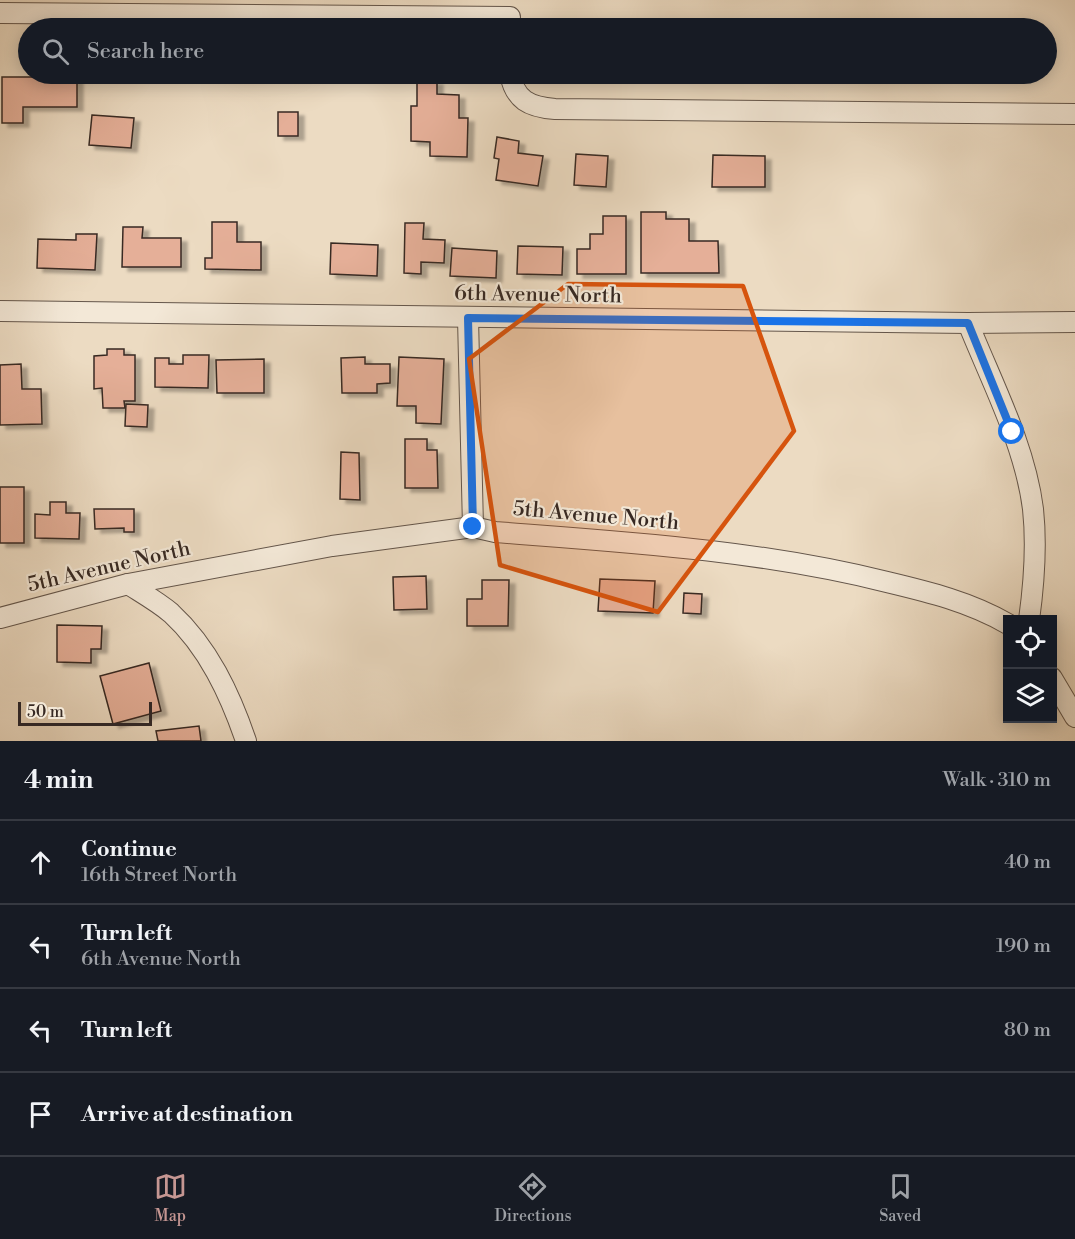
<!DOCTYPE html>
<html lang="en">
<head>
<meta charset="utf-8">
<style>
	body { margin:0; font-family:"Libre Bodoni",serif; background:#242831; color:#f1f3f6 }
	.controls { position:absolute; right:18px; bottom:18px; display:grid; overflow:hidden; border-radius:0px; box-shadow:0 3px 15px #0003 }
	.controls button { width:54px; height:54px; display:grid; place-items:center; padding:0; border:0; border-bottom:2px solid #363941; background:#171b24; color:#f1f3f6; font:30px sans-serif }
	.scale { position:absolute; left:18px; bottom:15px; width:134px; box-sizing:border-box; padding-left:6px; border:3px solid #372923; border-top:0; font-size:16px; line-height:21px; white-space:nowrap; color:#372923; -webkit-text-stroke:4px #f3e8d7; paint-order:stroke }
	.stop { position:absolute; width:18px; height:18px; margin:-14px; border:4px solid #1a73e8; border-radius:50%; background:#fff }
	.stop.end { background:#1a73e8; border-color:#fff; box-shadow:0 2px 6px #0008 }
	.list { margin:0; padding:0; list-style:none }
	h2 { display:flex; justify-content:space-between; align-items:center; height:78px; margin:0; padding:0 24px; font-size:26px }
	h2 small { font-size:20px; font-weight:400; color:#9ea1a6 }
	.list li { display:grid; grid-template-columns:39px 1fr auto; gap:18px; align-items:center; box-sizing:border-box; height:84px; padding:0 24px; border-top:2px solid #363941 }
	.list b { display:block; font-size:22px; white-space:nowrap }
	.list p { margin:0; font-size:20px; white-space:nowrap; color:#9ea1a6 }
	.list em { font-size:20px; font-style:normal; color:#9ea1a6 }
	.icon { flex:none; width:33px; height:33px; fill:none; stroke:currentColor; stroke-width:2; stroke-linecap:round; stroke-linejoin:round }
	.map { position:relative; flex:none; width:1075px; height:741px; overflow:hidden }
	.search { position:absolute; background:#171b24; box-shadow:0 3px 15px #0003; left:18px; right:18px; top:18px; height:66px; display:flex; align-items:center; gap:15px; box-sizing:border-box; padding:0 21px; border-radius:33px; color:#9ea1a6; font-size:22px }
	.sheet { height:414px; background:#171b24 }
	nav { display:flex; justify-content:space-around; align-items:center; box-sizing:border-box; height:84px; border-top:2px solid #363941; background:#171b24; font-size:16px; color:#9ea1a6 }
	nav a { display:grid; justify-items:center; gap:3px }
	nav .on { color:#c59692 }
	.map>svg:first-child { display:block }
</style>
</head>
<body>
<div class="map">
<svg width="1075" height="741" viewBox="0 0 1075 741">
	<defs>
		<filter id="shadow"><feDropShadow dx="6" dy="4" stdDeviation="1.5" flood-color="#0004"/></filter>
	</defs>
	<rect width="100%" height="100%" fill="#ecdbc2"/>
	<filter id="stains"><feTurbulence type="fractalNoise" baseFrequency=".00333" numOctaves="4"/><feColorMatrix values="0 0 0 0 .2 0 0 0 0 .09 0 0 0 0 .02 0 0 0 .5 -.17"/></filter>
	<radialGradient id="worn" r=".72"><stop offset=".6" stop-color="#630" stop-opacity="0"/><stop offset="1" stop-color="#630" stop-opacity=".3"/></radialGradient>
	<g fill="#e5af98" stroke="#372923" stroke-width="1.5" filter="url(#shadow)">
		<path d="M2,77H77V107H23V123H2Z"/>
		<path d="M417,81H437V94L459,95V118H468L467,157L430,156V142L411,141V106H417Z"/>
		<rect x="278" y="112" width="20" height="24"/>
		<path d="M92,115L134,118L131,148L89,145Z"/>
		<path d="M497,137L519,141L518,153L543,156L538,186L496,180L499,159L494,158Z"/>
		<path d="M576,154L608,156L606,187L574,185Z"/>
		<path d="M713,155L765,156V187H712Z"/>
		<path d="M641,212H666V219H689V241H718L719,273H641Z"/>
		<path d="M603,216H626V274H577V249H590V234H603Z"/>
		<path d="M212,222H237V242H261V270L205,269V258H212Z"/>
		<path d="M405,223H424L423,239L445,240L444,263L421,262V274L404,273Z"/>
		<path d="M123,227H143L142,238H181V267H122Z"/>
		<path d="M76,234H97L95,270L37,268L38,239L76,240Z"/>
		<path d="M331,243L378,245L377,276L330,274Z"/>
		<path d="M518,246L563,247L562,275L517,274Z"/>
		<path d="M452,248L497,251L496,278L450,276Z"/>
		<path d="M107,349H124V355H135V401H124L125,408H103L102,388L94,389V356L107,355Z"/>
		<path d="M183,355H209L208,388L155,387V358H169V364H183Z"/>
		<path d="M365,357V364H390V383L377,384V393H342L341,358Z"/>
		<path d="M399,357L444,359L441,424L416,423V406H397Z"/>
		<path d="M264,359V393H217L216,360Z"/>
		<path d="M21,364L22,389H41L42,424L0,425V365Z"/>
		<path d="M126,404L148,405L147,427L125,426Z"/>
		<path d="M405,439H427V450H437L438,488H405Z"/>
		<path d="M341,452L359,453L360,500L340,499Z"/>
		<rect x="0" y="487" width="24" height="56"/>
		<path d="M50,502H66V513H80L79,539L35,538V514L50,515Z"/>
		<path d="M94,509H134V532H124V528L95,529Z"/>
		<path d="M426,576L427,609L394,610L393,577Z"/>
		<path d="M600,579L655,581L653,613L598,611Z"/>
		<path d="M482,580H509L508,626H467V599H482Z"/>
		<path d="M684,593L702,594L701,614L683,613Z"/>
		<path d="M57,625L102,626L101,649H91V663L57,662Z"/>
		<path d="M149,663L161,711L113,724L100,676Z"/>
		<path d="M199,726L201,741H158L156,731Z"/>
	</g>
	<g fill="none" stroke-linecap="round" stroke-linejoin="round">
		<g stroke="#64564b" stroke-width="22">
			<g id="minor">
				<path d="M0,13L510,17"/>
				<path d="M510,74C515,100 529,107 555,109L1075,114"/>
				<path d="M0,311L968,323L1075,322"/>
				<path d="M468,318L473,527"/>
				<path d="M968,323C992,383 1025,445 1033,509C1037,546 1034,584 1029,620"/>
				<path d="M128,584C142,593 158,602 171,613C208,647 230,694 246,741"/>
				<path d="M0,618L128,584L332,546L473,527L495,532C626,542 759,550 887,582C929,592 970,602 1008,624"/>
				<path d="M1052,678L1075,717"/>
			</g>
		</g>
		<use href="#minor" stroke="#f3e8d7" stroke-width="20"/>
	</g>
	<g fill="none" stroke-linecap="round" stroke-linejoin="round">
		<path stroke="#1a73e8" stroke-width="8" d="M473,527L468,318L968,323L1012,432"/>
	</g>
	<path fill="#d6540e" fill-opacity="0.2" stroke="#d6540e" stroke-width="4.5" stroke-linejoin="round" d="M568,284L743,286L794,431L658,612L500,565L469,359Z"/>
	<g text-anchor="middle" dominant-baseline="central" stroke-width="4.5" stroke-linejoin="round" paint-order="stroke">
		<g font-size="21" fill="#372923" stroke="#f3e8d7">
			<text transform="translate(538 295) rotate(1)">6th Avenue North</text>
			<text transform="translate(596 516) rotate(5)">5th Avenue North</text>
			<text transform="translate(109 567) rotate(-13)">5th Avenue North</text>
		</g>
	</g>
	<rect width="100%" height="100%" filter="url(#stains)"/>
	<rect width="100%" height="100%" fill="url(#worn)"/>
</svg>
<div class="controls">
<button><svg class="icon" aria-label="locate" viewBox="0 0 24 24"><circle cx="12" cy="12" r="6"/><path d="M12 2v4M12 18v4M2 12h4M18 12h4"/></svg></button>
<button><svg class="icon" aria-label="layers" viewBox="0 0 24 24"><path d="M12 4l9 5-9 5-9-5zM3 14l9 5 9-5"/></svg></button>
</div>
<div class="scale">50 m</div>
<div class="stop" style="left:1012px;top:432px"></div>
<div class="stop end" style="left:473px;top:527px"></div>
<div class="search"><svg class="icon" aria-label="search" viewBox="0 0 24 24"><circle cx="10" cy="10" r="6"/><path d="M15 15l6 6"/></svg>Search here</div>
</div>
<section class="sheet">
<h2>4 min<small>Walk · 310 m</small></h2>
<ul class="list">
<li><svg class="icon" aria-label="ahead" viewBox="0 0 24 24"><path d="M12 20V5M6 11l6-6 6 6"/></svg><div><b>Continue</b><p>16th Street North</p></div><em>40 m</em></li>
<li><svg class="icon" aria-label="left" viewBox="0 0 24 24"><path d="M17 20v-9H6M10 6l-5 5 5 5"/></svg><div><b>Turn left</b><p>6th Avenue North</p></div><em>190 m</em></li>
<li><svg class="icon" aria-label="left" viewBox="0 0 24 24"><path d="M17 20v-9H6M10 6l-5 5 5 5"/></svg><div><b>Turn left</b></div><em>80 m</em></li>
<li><svg class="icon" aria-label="arrive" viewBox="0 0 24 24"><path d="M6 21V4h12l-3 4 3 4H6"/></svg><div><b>Arrive at destination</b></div></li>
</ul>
</section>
<nav>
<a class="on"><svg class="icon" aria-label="map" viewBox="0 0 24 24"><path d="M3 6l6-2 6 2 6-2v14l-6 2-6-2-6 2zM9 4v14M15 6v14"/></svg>Map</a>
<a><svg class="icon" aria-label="directions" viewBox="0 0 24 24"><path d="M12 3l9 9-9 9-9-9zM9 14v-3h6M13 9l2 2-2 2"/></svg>Directions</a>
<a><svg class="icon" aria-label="saved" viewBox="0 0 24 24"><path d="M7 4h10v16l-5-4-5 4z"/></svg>Saved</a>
</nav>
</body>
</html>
